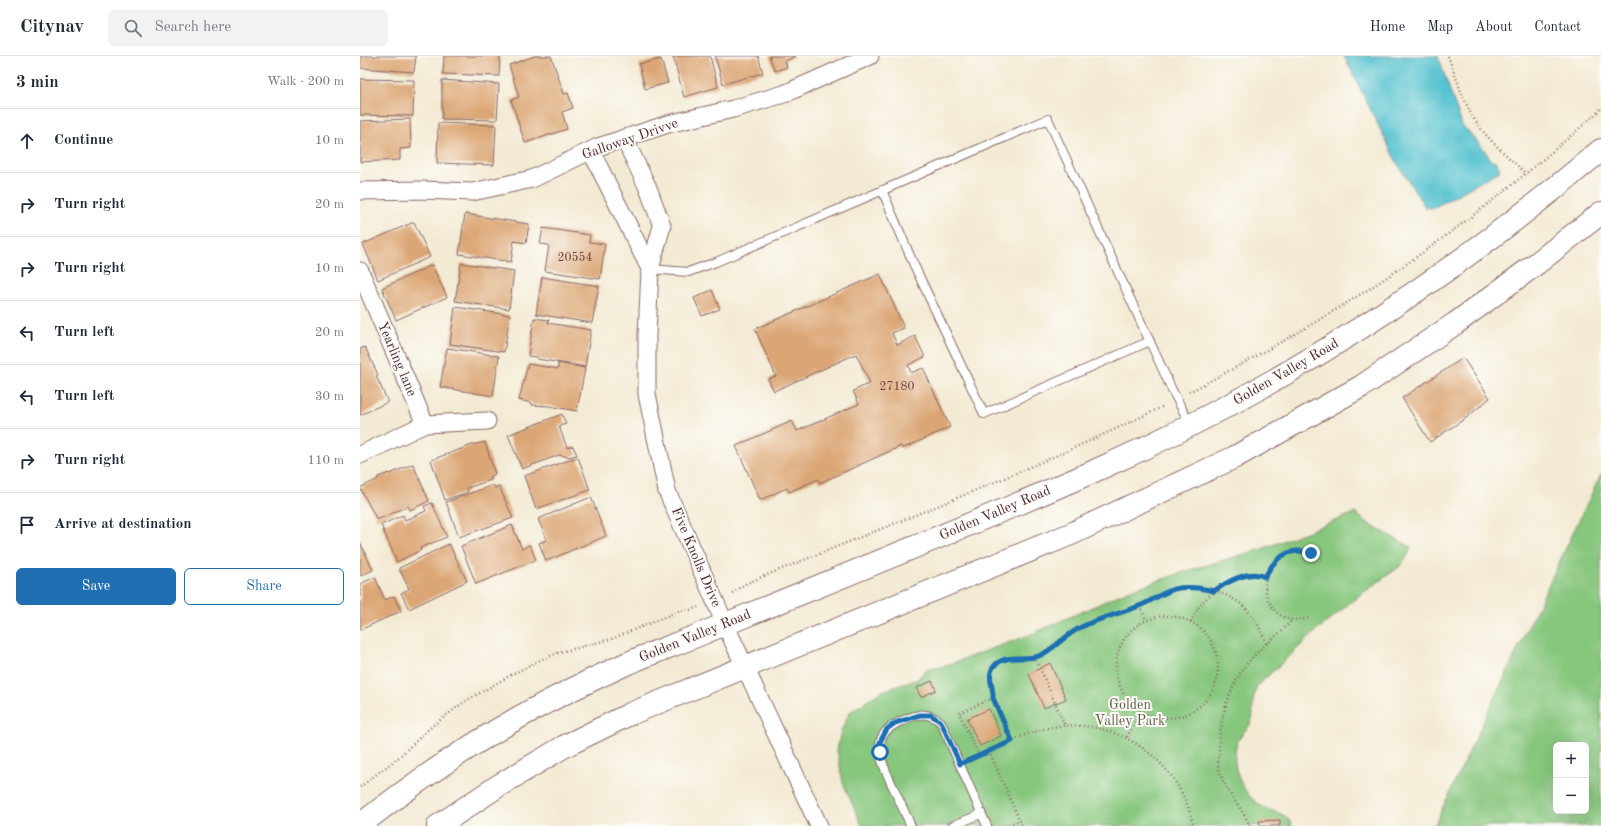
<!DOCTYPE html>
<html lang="en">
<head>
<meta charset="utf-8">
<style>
	body { margin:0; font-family:"Old Standard TT",serif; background:#f2f2f3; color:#1f2937 }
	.controls { position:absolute; right:12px; bottom:12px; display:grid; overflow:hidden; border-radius:6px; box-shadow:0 4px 16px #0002 }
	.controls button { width:36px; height:36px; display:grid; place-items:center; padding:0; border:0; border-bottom:1px solid #e0e1e3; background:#fff; color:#1f2937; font:20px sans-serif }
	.stop { position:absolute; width:12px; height:12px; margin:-9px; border:3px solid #1f6fb2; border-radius:50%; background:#fff }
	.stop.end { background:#1f6fb2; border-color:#fff; box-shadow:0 1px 4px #0008 }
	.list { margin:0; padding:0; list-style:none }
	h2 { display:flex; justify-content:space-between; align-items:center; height:52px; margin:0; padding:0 16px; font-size:17px }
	h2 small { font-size:13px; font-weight:400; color:#747a83 }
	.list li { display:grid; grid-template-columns:26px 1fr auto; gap:12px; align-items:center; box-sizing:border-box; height:64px; padding:0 16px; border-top:1px solid #e0e1e3 }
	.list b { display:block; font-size:15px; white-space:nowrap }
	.list em { font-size:13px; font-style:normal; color:#747a83 }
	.actions { display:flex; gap:8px; padding:12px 16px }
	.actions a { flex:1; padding:9px 0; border:1px solid #1f6fb2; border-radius:6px; text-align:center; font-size:14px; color:#1f6fb2 }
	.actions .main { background:#1f6fb2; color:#fff }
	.icon { flex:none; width:22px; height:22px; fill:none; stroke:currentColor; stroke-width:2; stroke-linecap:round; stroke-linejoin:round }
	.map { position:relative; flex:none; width:1241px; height:770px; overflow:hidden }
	header { display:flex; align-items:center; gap:24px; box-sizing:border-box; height:56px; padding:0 20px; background:#fff; border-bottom:1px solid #e0e1e3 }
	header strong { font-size:19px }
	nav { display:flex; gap:22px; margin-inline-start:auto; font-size:14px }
	.search { width:280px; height:36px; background:#f2f2f3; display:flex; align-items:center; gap:10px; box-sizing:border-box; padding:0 14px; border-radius:6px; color:#747a83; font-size:15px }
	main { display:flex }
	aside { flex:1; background:#fff }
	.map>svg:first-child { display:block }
</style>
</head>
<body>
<header>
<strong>Citynav</strong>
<div class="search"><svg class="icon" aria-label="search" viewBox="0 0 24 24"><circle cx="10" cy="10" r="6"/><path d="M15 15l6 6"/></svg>Search here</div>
<nav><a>Home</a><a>Map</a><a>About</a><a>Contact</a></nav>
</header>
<main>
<aside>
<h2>3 min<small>Walk · 200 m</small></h2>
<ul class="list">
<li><svg class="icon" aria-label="ahead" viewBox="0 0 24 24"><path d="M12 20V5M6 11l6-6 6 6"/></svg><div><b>Continue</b></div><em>10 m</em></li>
<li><svg class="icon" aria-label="right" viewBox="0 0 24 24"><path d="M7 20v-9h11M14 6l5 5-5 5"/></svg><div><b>Turn right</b></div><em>20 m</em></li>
<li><svg class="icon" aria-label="right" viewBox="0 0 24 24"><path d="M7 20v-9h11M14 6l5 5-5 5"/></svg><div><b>Turn right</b></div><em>10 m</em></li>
<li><svg class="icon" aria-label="left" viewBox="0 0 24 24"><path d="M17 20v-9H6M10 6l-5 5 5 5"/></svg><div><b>Turn left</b></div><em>20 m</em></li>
<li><svg class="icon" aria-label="left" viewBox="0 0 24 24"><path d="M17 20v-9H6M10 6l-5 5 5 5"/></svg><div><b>Turn left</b></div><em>30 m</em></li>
<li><svg class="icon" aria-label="right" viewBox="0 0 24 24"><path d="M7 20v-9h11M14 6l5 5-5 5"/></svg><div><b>Turn right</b></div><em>110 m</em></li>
<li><svg class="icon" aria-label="arrive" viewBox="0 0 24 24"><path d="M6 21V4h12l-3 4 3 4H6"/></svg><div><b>Arrive at destination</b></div></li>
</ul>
<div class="actions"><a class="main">Save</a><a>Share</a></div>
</aside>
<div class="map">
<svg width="1241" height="770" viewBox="0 0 1241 770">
	<rect width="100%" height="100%" fill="#fdfcf7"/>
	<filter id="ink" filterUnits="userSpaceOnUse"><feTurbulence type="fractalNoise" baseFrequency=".025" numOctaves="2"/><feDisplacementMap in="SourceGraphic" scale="8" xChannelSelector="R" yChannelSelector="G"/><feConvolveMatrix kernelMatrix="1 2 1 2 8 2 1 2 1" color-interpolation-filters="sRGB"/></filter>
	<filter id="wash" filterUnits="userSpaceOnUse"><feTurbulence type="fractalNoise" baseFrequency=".012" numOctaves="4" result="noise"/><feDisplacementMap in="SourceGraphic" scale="16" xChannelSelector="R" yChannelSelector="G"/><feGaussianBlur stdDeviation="0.9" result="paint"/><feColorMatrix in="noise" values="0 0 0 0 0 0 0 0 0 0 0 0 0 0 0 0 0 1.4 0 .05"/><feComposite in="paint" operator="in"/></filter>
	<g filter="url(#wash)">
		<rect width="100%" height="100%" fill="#f3ead3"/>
		<g fill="#86c67d" stroke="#687254" fill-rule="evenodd">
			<path d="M1241,418V770H1074ZM1196,689H1226V755H1196Z"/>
			<path d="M995,457L1012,470L1051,491L1048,499L1039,511L992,545L952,579L897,630C895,636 893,642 893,648C892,654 894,660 891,666C889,673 883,675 880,681C866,705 882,741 905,752C916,757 928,757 932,770H502L483,727L477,694L481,675L490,656L522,635L558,623L565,614L585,610L672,578L770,534L827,515L902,493Z"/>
		</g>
		<path fill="#56c2d0" stroke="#50707e" d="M984,0H1078L1102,69L1124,93L1131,105L1137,106L1140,115L1073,152L1065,151L1037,107Z"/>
		<g id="blocks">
			<g fill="#dba674">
				<path d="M1,0H56L54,16L0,12Z"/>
				<path d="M84,0H140L139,20L83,18Z"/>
				<path d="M175,0H191L204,38L208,37L213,52L202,56L207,73L165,87L151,44L159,41L149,9Z"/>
				<path d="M313,0H350L358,31L324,41Z"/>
				<path d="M355,0H398L403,17L363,28Z"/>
				<path d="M409,0H436L425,5L427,11L415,15Z"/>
				<path d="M301,3L308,27L285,33L279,8Z"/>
				<path d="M0,23L54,24L53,60L0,59Z"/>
				<path d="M82,24L139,28L137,64L82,63Z"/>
				<path d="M50,63L51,92L40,93V104L0,106V65Z"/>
				<path d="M78,67L136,69L134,109L77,107Z"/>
				<path d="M105,158L169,168L166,187L154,185L151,206L99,198Z"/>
				<path d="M54,166L70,201L18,224L3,188Z"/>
				<path d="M183,172L230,179L229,186L245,188L240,223L185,215L189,189L180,188Z"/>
				<path d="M101,207L154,215L149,253L95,245Z"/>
				<path d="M72,209L87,241L36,264L22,232Z"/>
				<path d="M520,218L544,272L532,277L537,289L555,280L565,301L548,309L551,317L563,312L590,371L542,393L541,390L460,427L458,423L429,436L427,432L400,444L376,390L432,365L437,375L499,348L493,335L510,327L496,298L414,335L408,323L416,320L395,273Z"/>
				<path d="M182,221L239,230L232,267L176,258Z"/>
				<path d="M352,234L360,253L342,260L334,242Z"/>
				<path d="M95,251L150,259L144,296L90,288Z"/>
				<path d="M174,262L189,264L188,267L231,274L225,311L177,303V301L168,300Z"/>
				<path d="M5,291L18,319L16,320L28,346L0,359V293Z"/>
				<path d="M87,292L139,300L133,340L80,331Z"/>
				<path d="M1103,302L1130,342L1106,362L1070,386L1042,342Z"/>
				<path d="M198,307L225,312L217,355L189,350L172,349V347L159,344L168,308L198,313Z"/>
				<path d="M202,358L206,368L199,370L207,392L213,390L217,399L210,401L199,399L162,413L148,379Z"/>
				<path d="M125,386L135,418L131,420V424L107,432L108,436L85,444L71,404L112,389Z"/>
				<path d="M218,401L230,434L176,453L164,420Z"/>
				<path d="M53,408L69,445L50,454L48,450L17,464L0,432L18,423V421L29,417L30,418Z"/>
				<path d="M133,429L135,432L139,430L153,462L99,481L86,446Z"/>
				<path d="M231,441L246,480L186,505L179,487L187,484L178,463Z"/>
				<path d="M72,447L87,481L60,492L61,494L37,506L21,469L43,459L45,464L66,455L64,450Z"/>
				<path d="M152,469L162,493L170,489L176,504L116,528L101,490Z"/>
				<path d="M0,486L13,514L0,520Z"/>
				<path d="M89,488L107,525L49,553L41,537L49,533L39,512Z"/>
				<path d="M15,521L25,544L34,540L41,555L0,574V528Z"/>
				<path d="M690,607L706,643L684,652L669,618Z"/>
				<path d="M572,625L576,634L561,641L556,632Z"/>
				<path d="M629,653L641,680L620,690L607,663Z"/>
				<path d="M920,764V770H900L899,765Z"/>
			</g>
		</g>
	</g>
	<g filter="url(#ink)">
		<use href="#blocks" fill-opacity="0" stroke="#856666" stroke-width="1"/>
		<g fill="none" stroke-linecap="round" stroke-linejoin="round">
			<g stroke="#856666" stroke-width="10">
				<g id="service">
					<path d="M522,134L554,209L624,358L790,285"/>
					<path d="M290,213L328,216L356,206L688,63L812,334L830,368"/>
					<path d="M551,770C545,757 539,744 533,731C520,703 507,678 544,664C561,657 567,656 581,666L627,770"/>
					<path d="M592,770L621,758"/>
				</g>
			</g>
			<g stroke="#856666" stroke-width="19">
				<g id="minor">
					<path d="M264,82L288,132L302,170L290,213L287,279V338L307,435L365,568L459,770"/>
					<path d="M231,95L290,213"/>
					<path d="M0,135L63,134L112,136L172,123L238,91L308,68L373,53L424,38L510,0"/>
					<path d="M0,215L65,368"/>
					<path d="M0,399L65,368L127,365"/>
				</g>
			</g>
			<g stroke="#856666" stroke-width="24">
				<g id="secondary">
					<path d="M0,769C60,722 123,679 191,644C216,631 242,619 268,607C292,597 317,588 341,578C471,525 602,473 730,417C916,335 1087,225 1241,94"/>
					<path d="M78,770L138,730L205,690L270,658L711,478L875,401L1002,330L1096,267L1176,208L1241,157"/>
				</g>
			</g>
			<g stroke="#856666" stroke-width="2.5" stroke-dasharray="1 3" stroke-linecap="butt">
				<path d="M1088,0C1096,20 1102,42 1113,61C1126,83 1148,100 1166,118"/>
				<path d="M829,336C904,297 978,255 1048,207C1115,160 1180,108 1241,53"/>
				<path d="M372,537L387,527C527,470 668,416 804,350"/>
				<path d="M780,550L786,564"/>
				<circle cx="807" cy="611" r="51"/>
				<path d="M948,562C905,577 885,505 934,496C945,494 955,497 963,505"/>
				<path d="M831,566C834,560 837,552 842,547C854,533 887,511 905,521"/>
				<path d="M675,601L705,670"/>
				<path d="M767,681L782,656"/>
				<path d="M652,685L633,642C634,630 625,619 636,608C649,596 668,606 682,598C694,592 703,582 714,575C735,563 758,559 779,550C791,545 802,537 815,533C839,527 871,536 888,555C897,565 902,576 907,589"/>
				<path d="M629,695L662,770"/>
				<path d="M619,700L599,657L633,642"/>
				<path d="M613,702C639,691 665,676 693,671C743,663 792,687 818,730C825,742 831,756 833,770"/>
				<path d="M0,731L39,701L71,671L104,646L153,618L180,604L198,597L254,582L319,555L331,554L338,551"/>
				<path d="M645,770L660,764"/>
				<path d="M890,770C881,750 865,735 859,714C857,708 858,699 859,692C860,663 868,634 886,609C899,592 918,580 932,564"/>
			</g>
			<use href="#service" stroke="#fff" stroke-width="8"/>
			<use href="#minor" stroke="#fff" stroke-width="17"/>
			<use href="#secondary" stroke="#fff" stroke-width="22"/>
		</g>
	</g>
	<g fill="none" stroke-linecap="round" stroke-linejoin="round" filter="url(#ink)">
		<path stroke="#1f6fb2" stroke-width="5" d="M520,696V686L527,673L535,667L560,659H571L581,666L600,708L652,685L633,642C634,630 625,618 636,608C649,597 667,606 681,599C693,593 702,583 713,576C732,563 757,559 779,550C791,546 801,537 814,533C827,530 841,532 854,535C867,526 890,513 905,521C914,503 929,490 951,497"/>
	</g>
	<g text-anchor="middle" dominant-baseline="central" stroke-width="4" stroke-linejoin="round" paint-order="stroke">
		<g font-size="12" fill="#6e413d">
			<text x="215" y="202">20554</text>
			<text x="537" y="331">27180</text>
		</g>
		<g font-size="14" fill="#4a1f2b" stroke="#fdfcf7">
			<text transform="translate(270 83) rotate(-19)">Galloway Drivve</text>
			<text transform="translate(37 303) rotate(67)">Yearling lane</text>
			<text transform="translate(926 316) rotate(-30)">Golden Valley Road</text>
			<text transform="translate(635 457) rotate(-23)">Golden Valley Road</text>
			<text transform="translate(336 501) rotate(67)">Five Knolls Drive</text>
			<text transform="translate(335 580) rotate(-22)">Golden Valley Road</text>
		</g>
		<g font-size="14" fill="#5f5948" stroke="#fdfcf7">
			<text x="770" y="649">Golden<tspan x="770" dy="16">Valley Park</tspan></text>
		</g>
	</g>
</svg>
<div class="controls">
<button>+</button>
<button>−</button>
</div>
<div class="stop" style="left:520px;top:696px"></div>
<div class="stop end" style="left:951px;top:497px"></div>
</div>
</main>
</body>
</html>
